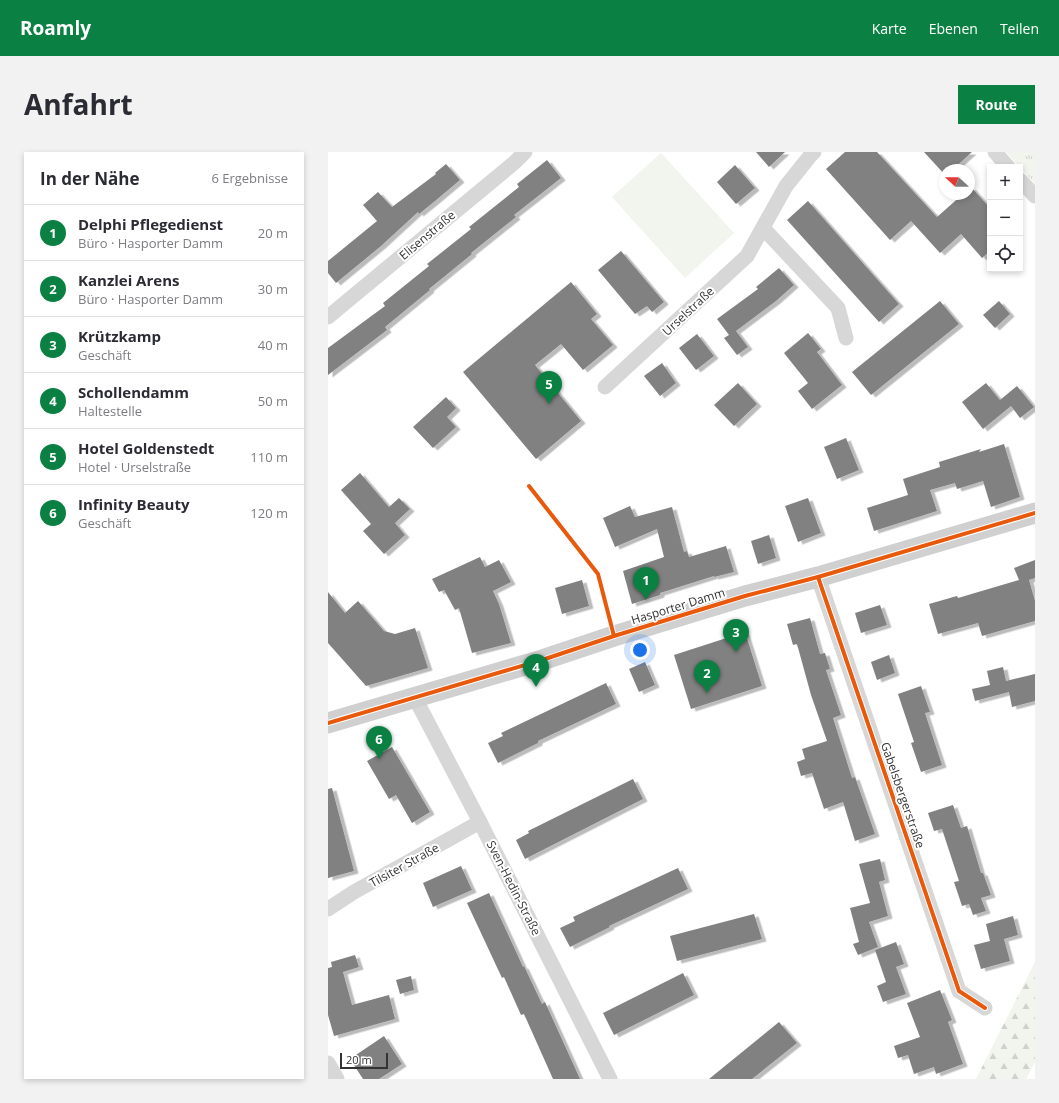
<!DOCTYPE html>
<html lang="de">
<head>
<meta charset="utf-8">
<style>
	body { margin:0; font-family:"Open Sans",sans-serif; background:#f2f2f3; color:#2b2b33 }
	.controls { position:absolute; right:12px; top:12px; display:grid; overflow:hidden; border-radius:0px; box-shadow:0 2px 6px #0003 }
	.controls button { width:36px; height:36px; display:grid; place-items:center; padding:0; border:0; border-bottom:1px solid #e1e1e2; background:#fff; color:#2b2b33; font:20px sans-serif }
	.compass { position:absolute; left:611px; top:12px; width:36px; height:36px; border-radius:50%; background:#fff; box-shadow:0 2px 6px #0003; rotate:291deg }
	.scale { position:absolute; left:12px; bottom:10px; width:48px; box-sizing:border-box; padding-left:4px; border:2px solid #333; border-top:0; font-size:11px; line-height:14px; white-space:nowrap; color:#333; -webkit-text-stroke:3px #fff; paint-order:stroke }
	.you { position:absolute; left:312px; top:498px; width:14px; height:14px; margin:-10px; border:3px solid #fff; border-radius:50%; background:#1a73e8; box-shadow:0 0 0 6px #1a73e833 }
	.badge { display:grid; place-items:center; width:26px; height:26px; border-radius:50%; background:#0b8043; color:#fff; font-size:13px; font-weight:700 }
	.pin { position:absolute; translate:-50% -33px; filter:drop-shadow(0 1px 2px #0008) }
	.pin::after { content:''; position:absolute; top:21px; width:14px; height:12px; background:inherit; clip-path:polygon(0 0,100% 0,50% 100%) }
	.list { margin:0; padding:0; list-style:none }
	h2 { display:flex; justify-content:space-between; align-items:center; height:52px; margin:0; padding:0 16px; font-size:17px }
	h2 small { font-size:13px; font-weight:400; color:#7c7c81 }
	.list li { display:grid; grid-template-columns:26px 1fr auto; gap:12px; align-items:center; box-sizing:border-box; height:56px; padding:0 16px; border-top:1px solid #e1e1e2 }
	.list b { display:block; font-size:15px; white-space:nowrap }
	.list p { margin:0; font-size:13px; white-space:nowrap; color:#7c7c81 }
	.list em { font-size:13px; font-style:normal; color:#7c7c81 }
	.icon { flex:none; width:22px; height:22px; fill:none; stroke:currentColor; stroke-width:2; stroke-linecap:round; stroke-linejoin:round }
	.map { position:relative; flex:none; width:707px; height:927px; overflow:hidden; border-radius:0px }
	header { display:flex; align-items:center; gap:24px; box-sizing:border-box; height:56px; padding:0 20px; background:#0b8043; color:#fff }
	header strong { font-size:19px }
	nav { display:flex; gap:22px; margin-inline-start:auto; font-size:14px }
	.intro { display:flex; align-items:center; justify-content:space-between; box-sizing:border-box; height:96px; padding:0 24px }
	h1 { margin:0; font-size:28px }
	.button { padding:10px 18px; border-radius:0px; background:#0b8043; color:#fff; font-size:14px; font-weight:700 }
	main { display:flex; gap:24px; padding:0 24px }
	aside { flex:1; background:#fff; border-radius:0px; box-shadow:0 2px 6px #0003 }
	.map>svg:first-child { display:block }
</style>
</head>
<body>
<header>
<strong>Roamly</strong>
<nav><a>Karte</a><a>Ebenen</a><a>Teilen</a></nav>
</header>
<div class="intro"><h1>Anfahrt</h1><a class="button">Route</a></div>
<main>
<aside>
<h2>In der Nähe<small>6 Ergebnisse</small></h2>
<ul class="list">
<li><span class="badge">1</span><div><b>Delphi Pflegedienst</b><p>Büro · Hasporter Damm</p></div><em>20 m</em></li>
<li><span class="badge">2</span><div><b>Kanzlei Arens</b><p>Büro · Hasporter Damm</p></div><em>30 m</em></li>
<li><span class="badge">3</span><div><b>Krützkamp</b><p>Geschäft</p></div><em>40 m</em></li>
<li><span class="badge">4</span><div><b>Schollendamm</b><p>Haltestelle</p></div><em>50 m</em></li>
<li><span class="badge">5</span><div><b>Hotel Goldenstedt</b><p>Hotel · Urselstraße</p></div><em>110 m</em></li>
<li><span class="badge">6</span><div><b>Infinity Beauty</b><p>Geschäft</p></div><em>120 m</em></li>
</ul>
</aside>
<div class="map">
<svg width="707" height="927" viewBox="0 0 707 927">
	<defs>
		<pattern id="grass-tufts" width="24" height="20" patternUnits="userSpaceOnUse"><rect width="24" height="20" fill="#f1f5ed"/><path d="M3 7l-1-3M5 7V3M7 7l1-3M15 17l-1-3M17 17v-4M19 17l1-3" fill="none" stroke="#cfd2cc"/></pattern>
		<pattern id="forest-firs" width="22" height="20" patternUnits="userSpaceOnUse"><rect width="22" height="20" fill="#f1f5ed"/><path d="M5 1l3.5 6h-7zM16 11l3.5 6h-7z" fill="#cfd2cc"/></pattern>
		<filter id="shadow"><feDropShadow dx="4.5" dy="2.5" stdDeviation="0" flood-color="#0004"/></filter>
	</defs>
	<rect width="100%" height="100%" fill="#fff"/>
	<path fill="url(#grass-tufts)" d="M678,0H707V32Z"/>
	<path fill="url(#forest-firs)" d="M707,810V910L698,927H648Z"/>
	<path fill="#f1f5ed" d="M333,1L406,81L357,126L284,45Z"/>
	<g fill="#818181" filter="url(#shadow)">
		<path d="M428,0H457L441,15Z"/>
		<path d="M517,0H549L609,65L635,42H641V37L643,35L662,56V99L654,106L633,82L612,101L583,69L562,88L498,17Z"/>
		<path d="M596,0H644L624,18H617V23Z"/>
		<path d="M219,8L233,26L186,63L188,65L143,101L144,102L101,137L102,138L57,175L59,178L0,223V196L57,154L55,151L101,114L99,112L143,77L141,75L191,35L189,32Z"/>
		<path d="M118,12L132,28L107,49L91,62L90,60L53,94L8,131L0,121V109L49,69L35,53L50,40L64,55L108,22L107,21Z"/>
		<path d="M407,13L427,36L408,52L389,30Z"/>
		<path d="M480,49L571,152L551,170L459,68Z"/>
		<path d="M293,99L336,150L324,160L319,154L307,162L270,118Z"/>
		<path d="M451,116L466,133L448,149L408,179L420,195L409,203L396,186L401,183L389,167L430,137L428,135Z"/>
		<path d="M243,130L269,162L263,167L285,193L255,218L233,192L207,213L253,269L208,307L135,220Z"/>
		<path d="M612,149L631,172L543,243L524,220Z"/>
		<path d="M671,149L682,162L667,176L655,163Z"/>
		<path d="M480,181L493,197L489,200L514,233L484,257L470,239L480,231L456,201Z"/>
		<path d="M369,182L386,204L368,218L351,196Z"/>
		<path d="M334,211L348,231L332,244L316,224Z"/>
		<path d="M410,231L429,252L406,274L386,253Z"/>
		<path d="M658,231L672,248L689,234L706,255L692,266L683,254L655,277L634,250Z"/>
		<path d="M118,245L128,256L119,265L128,275L105,296L85,275Z"/>
		<path d="M518,286L531,318L509,327L496,295Z"/>
		<path d="M676,292L692,345L663,355L655,329L629,337L627,331L602,338L609,359L546,379L539,356L580,343L575,327L612,315L611,310L653,297L651,300Z"/>
		<path d="M32,321L61,355L71,346L82,357L67,371L77,383L56,402L35,379L43,372L13,338Z"/>
		<path d="M480,346L493,381L470,390L457,354Z"/>
		<path d="M302,354L307,365L344,355L356,400L359,399L361,405L398,394L406,420L386,425V424L332,441V443L304,452L295,419L336,405L329,377L287,395L275,366Z"/>
		<path d="M441,383L448,406L430,412L423,389Z"/>
		<path d="M152,405L157,415L171,408L183,430L165,439L171,452L183,491L144,501L131,456L127,458L116,438L111,440L104,427Z"/>
		<path d="M707,408V426L701,428L707,449V469L654,484L650,471L610,482L601,452L629,444L630,446L691,428L686,416Z"/>
		<path d="M254,428L261,454L234,462L227,436Z"/>
		<path d="M0,440L17,461L30,449L56,479L67,482L87,476L100,516L38,534L0,491Z"/>
		<path d="M552,453L559,473L533,481L527,461Z"/>
		<path d="M482,466L492,502L497,501L502,517L498,518L513,563L505,566L524,626L527,625L547,682L527,689L515,650L496,657L484,621L473,624L469,610L477,607L474,597L499,589L483,543L469,492L465,493L459,472Z"/>
		<path d="M417,480L434,534L363,557L346,503Z"/>
		<path d="M561,503L567,521L549,528L543,510Z"/>
		<path d="M317,510L327,533L311,540L301,517Z"/>
		<path d="M675,515L678,529L707,522V549L684,555L681,540L647,549L644,537L662,533L659,519Z"/>
		<path d="M278,531L288,552L210,589V591L170,611L160,591L175,584L173,581Z"/>
		<path d="M593,534L602,560L597,561L614,613L593,620L583,591L586,590L570,542Z"/>
		<path d="M64,595L102,660L84,671L68,643L61,647L39,609Z"/>
		<path d="M305,627L315,647L197,707L188,688L201,681L200,679Z"/>
		<path d="M4,636L26,719L0,726V637Z"/>
		<path d="M625,653L633,676L639,674L653,721H655L663,743L653,746L658,759L645,763L641,752L634,754L626,730L631,729L614,677L606,679L600,661Z"/>
		<path d="M552,707L557,728L551,730L560,764L541,770L550,795L530,803L525,792L531,790L522,756L542,751L531,712Z"/>
		<path d="M133,714L144,738L105,755L95,731Z"/>
		<path d="M350,716L360,737L281,774L282,775L242,795L232,776L247,769L245,765Z"/>
		<path d="M161,741L195,815L196,814L214,852L217,850L252,927H225L196,862L193,863L176,825L174,826L139,751Z"/>
		<path d="M426,762L434,787L349,809L342,784Z"/>
		<path d="M685,764L690,783L676,787L682,809L653,817L646,793L662,789L658,772Z"/>
		<path d="M568,790L576,812L568,815L578,842L555,850L549,834L558,830L547,798Z"/>
		<path d="M27,803L31,815L15,820L24,853L61,843L67,867L6,884L0,863V816L4,815L3,810Z"/>
		<path d="M355,821L366,843L286,883L275,861Z"/>
		<path d="M83,824L86,838L72,842L68,828Z"/>
		<path d="M612,838L624,868L620,870L635,912L608,922L606,915L586,922L580,903L570,906L566,894L592,885L579,851Z"/>
		<path d="M451,870L469,891L424,927H381Z"/>
		<path d="M56,884L74,912L51,927H35L22,907Z"/>
	</g>
	<g fill="none" stroke-linecap="round" stroke-linejoin="round">
		<g stroke="#d7d7d7" stroke-width="15">
			<path d="M667,0L680,15"/>
			<path d="M692,28L707,44"/>
			<path d="M435,76L510,156L518,186"/>
			<path d="M0,165L187,10L197,0"/>
			<path d="M277,235L419,104L458,34L482,4L486,0"/>
			<path d="M490,425L631,839L657,856"/>
			<path d="M87,546L152,670L282,927"/>
			<path d="M0,757L26,740L152,670"/>
			<path d="M0,911L9,927"/>
		</g>
		<path stroke="#d0d0d0" stroke-width="21" d="M0,571L214,508L286,484L417,444L490,425L707,361"/>
		<g stroke="#fff" stroke-width="6">
			<g id="cycleway">
				<path d="M201,334L270,422L286,484"/>
				<path d="M490,425L631,839L657,856"/>
				<path d="M0,571L214,508L286,484L417,444L490,425L707,361"/>
			</g>
		</g>
		<use href="#cycleway" stroke="#e8590c" stroke-width="4"/>
	</g>
	<g text-anchor="middle" dominant-baseline="central" stroke-width="4" stroke-linejoin="round" paint-order="stroke">
		<g font-size="12" fill="#333" stroke="#fff">
			<text transform="translate(99 83) rotate(-40)">Elisenstraße</text>
			<text transform="translate(360 159) rotate(-43)">Urselstraße</text>
			<text transform="translate(350 454) rotate(-17)">Hasporter Damm</text>
			<text transform="translate(575 643) rotate(71)">Gabelsbergerstraße</text>
			<text transform="translate(76 713) rotate(-29)">Tilsiter Straße</text>
			<text transform="translate(186 736) rotate(63)">Sven-Hedin-Straße</text>
		</g>
	</g>
</svg>
<div class="controls">
<button>+</button>
<button>−</button>
<button><svg class="icon" aria-label="locate" viewBox="0 0 24 24"><circle cx="12" cy="12" r="6"/><path d="M12 2v4M12 18v4M2 12h4M18 12h4"/></svg></button>
</div>
<svg class="compass" viewBox="-18 -18 36 36"><path d="M0-13l5 13h-10z" fill="#e53935"/><path d="M0 13l5-13h-10z" fill="#7c7c81"/></svg>
<div class="scale">20 m</div>
<div class="you"></div>
<div class="pin badge" style="left:318px;top:448px">1</div>
<div class="pin badge" style="left:379px;top:541px">2</div>
<div class="pin badge" style="left:408px;top:500px">3</div>
<div class="pin badge" style="left:208px;top:535px">4</div>
<div class="pin badge" style="left:221px;top:252px">5</div>
<div class="pin badge" style="left:51px;top:607px">6</div>
</div>
</main>
</body>
</html>
